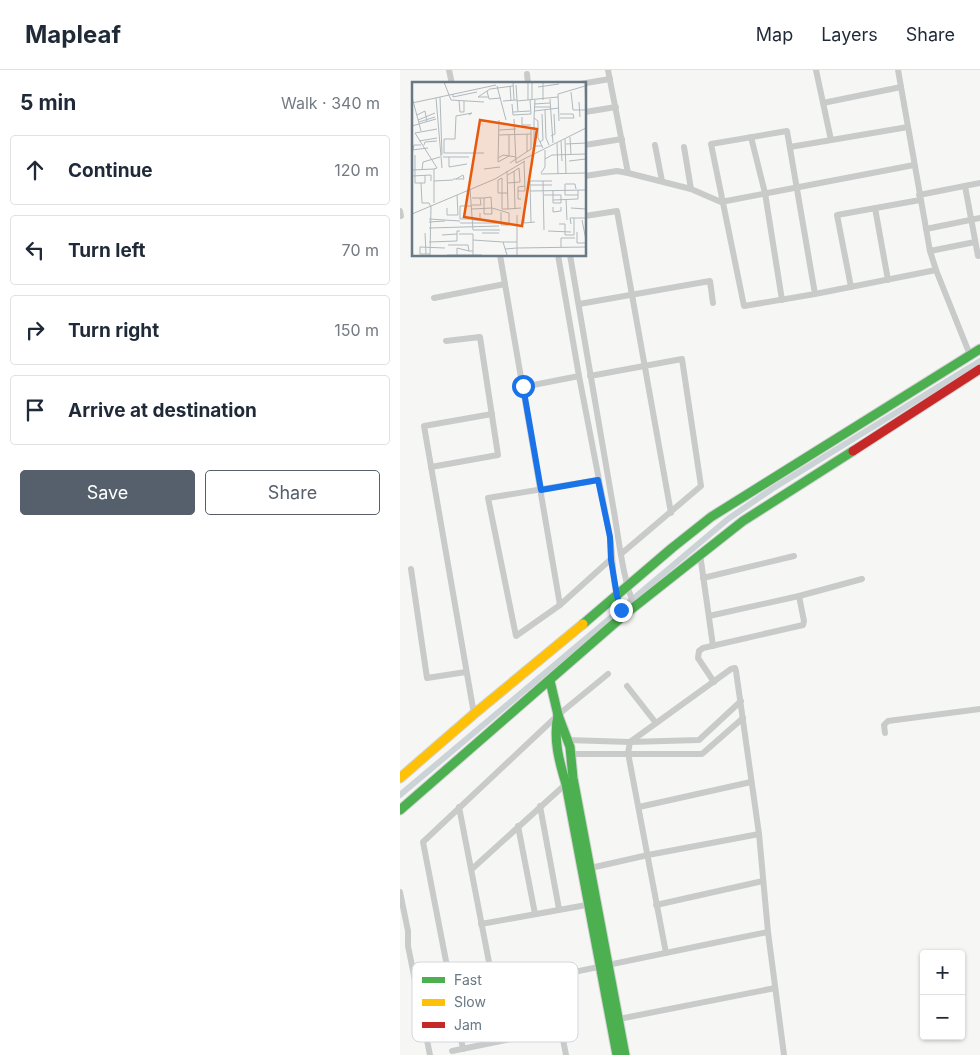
<!DOCTYPE html>
<html lang="en">
<head>
<meta charset="utf-8">
<style>
	body { margin:0; font-family:Inter,sans-serif; background:#f6f6f7; color:#1f2937 }
	.controls { position:absolute; right:15px; bottom:15px; display:grid; overflow:hidden; border-radius:5px; box-shadow:0 1px 4px #0004 }
	.controls button { width:45px; height:45px; display:grid; place-items:center; padding:0; border:0; border-bottom:1px solid #e0e1e3; background:#fff; color:#1f2937; font:25px sans-serif }
	.stop { position:absolute; width:15px; height:15px; margin:-11px; border:4px solid #1a73e8; border-radius:50%; background:#fff }
	.stop.end { background:#1a73e8; border-color:#fff; box-shadow:0 1px 5px #0008 }
	.list { margin:0; padding:0; list-style:none }
	h2 { display:flex; justify-content:space-between; align-items:center; height:65px; margin:0; padding:0 20px; font-size:21px }
	h2 small { font-size:16px; font-weight:400; color:#747a83 }
	.list li { display:grid; grid-template-columns:32px 1fr auto; gap:15px; align-items:center; box-sizing:border-box; height:70px; margin:0 10px 10px; padding:0 10px; border:1px solid #e0e1e3; border-radius:5px }
	.list b { display:block; font-size:19px; white-space:nowrap }
	.list em { font-size:16px; font-style:normal; color:#747a83 }
	.actions { display:flex; gap:10px; padding:15px 20px }
	.actions a { flex:1; padding:11px 0; border:1px solid #56606c; border-radius:5px; text-align:center; font-size:18px; color:#56606c }
	.actions .main { background:#56606c; color:#fff }
	.icon { flex:none; width:28px; height:28px; fill:none; stroke:currentColor; stroke-width:2; stroke-linecap:round; stroke-linejoin:round }
	.map { position:relative; flex:none; width:580px; height:985px; overflow:hidden }
	header { display:flex; align-items:center; gap:30px; box-sizing:border-box; height:70px; padding:0 25px; background:#fff; border-bottom:1px solid #e0e1e3 }
	header strong { font-size:24px }
	nav { display:flex; gap:28px; margin-inline-start:auto; font-size:18px }
	main { display:flex }
	aside { flex:1; background:#fff }
	.map>svg:first-child { display:block }
</style>
</head>
<body>
<header>
<strong>Mapleaf</strong>
<nav><a>Map</a><a>Layers</a><a>Share</a></nav>
</header>
<main>
<aside>
<h2>5 min<small>Walk · 340 m</small></h2>
<ul class="list">
<li><svg class="icon" aria-label="ahead" viewBox="0 0 24 24"><path d="M12 20V5M6 11l6-6 6 6"/></svg><div><b>Continue</b></div><em>120 m</em></li>
<li><svg class="icon" aria-label="left" viewBox="0 0 24 24"><path d="M17 20v-9H6M10 6l-5 5 5 5"/></svg><div><b>Turn left</b></div><em>70 m</em></li>
<li><svg class="icon" aria-label="right" viewBox="0 0 24 24"><path d="M7 20v-9h11M14 6l5 5-5 5"/></svg><div><b>Turn right</b></div><em>150 m</em></li>
<li><svg class="icon" aria-label="arrive" viewBox="0 0 24 24"><path d="M6 21V4h12l-3 4 3 4H6"/></svg><div><b>Arrive at destination</b></div></li>
</ul>
<div class="actions"><a class="main">Save</a><a>Share</a></div>
</aside>
<div class="map">
<svg width="580" height="985" viewBox="0 0 580 985">
	<rect width="100%" height="100%" fill="#f6f6f5"/>
	<g fill="none" stroke-linecap="round" stroke-linejoin="round">
		<path stroke="#cbd3d6" stroke-width="6" d="M0,725L328,449L372,419L580,291"/>
		<g stroke="#d2d3d3" stroke-width="11">
			<g id="fast">
				<path d="M183,554L272,478L311,447L580,279"/>
				<path d="M150,611L158,645L170,677L173,708L225,985"/>
				<path d="M158,645C153,669 159,691 166,714L217,985"/>
				<path d="M0,740L224,545L343,451L453,381"/>
			</g>
		</g>
		<g stroke="#d2d3d3" stroke-width="11">
			<path id="slow" d="M0,708L74,644L183,554"/>
		</g>
		<g stroke="#d2d3d3" stroke-width="11">
			<path id="jam" d="M453,381L580,299"/>
		</g>
		<g stroke="#c9caca" stroke-width="6">
			<path d="M49,0L52,14"/>
			<path d="M208,0L228,103"/>
			<path d="M416,0L431,70"/>
			<path d="M498,0L530,181L536,200L570,285"/>
			<path d="M127,4L128,14"/>
			<path d="M180,14L210,9"/>
			<path d="M423,33L501,17"/>
			<path d="M185,42L216,37"/>
			<path d="M351,67L365,123L382,230"/>
			<path d="M185,75L222,69"/>
			<path d="M255,75L262,111"/>
			<path d="M284,77L291,119"/>
			<path d="M390,77L508,57"/>
			<path d="M185,106L217,101L228,103L291,119L321,132L514,95"/>
			<path d="M565,116L578,186"/>
			<path d="M519,125L580,113"/>
			<path d="M475,138L488,210"/>
			<path d="M0,141L1,146"/>
			<path d="M185,146L217,141L271,443"/>
			<path d="M526,159L580,148"/>
			<path d="M530,181L575,172"/>
			<path d="M100,185L160,535"/>
			<path d="M158,185L179,306L210,467C214,492 211,521 224,545"/>
			<path d="M170,185C185,269 198,352 213,436C218,462 223,514 235,536"/>
			<path d="M451,217L437,145L520,130"/>
			<path d="M415,224L387,61L311,74L344,236L415,224L536,200"/>
			<path d="M34,228L105,214"/>
			<path d="M179,234L310,211L313,233"/>
			<path d="M190,306L282,289L301,416L221,484"/>
			<path d="M123,317L179,306"/>
			<path d="M31,397L98,385L80,267L46,271"/>
			<path d="M198,410L88,428L116,566L160,535L211,489"/>
			<path d="M300,484L313,576"/>
			<path d="M11,499L27,608L66,602"/>
			<path d="M303,508L394,486"/>
			<path d="M309,546L399,526L462,509"/>
			<path d="M314,612L298,588L299,581L303,578L403,555L404,551L399,526"/>
			<path d="M227,616L256,653"/>
			<path d="M74,644L24,356L92,344"/>
			<path d="M485,663L484,655L488,651L580,639"/>
			<path d="M167,670L230,672L299,670L341,631"/>
			<path d="M171,684H302L343,648"/>
			<path d="M140,736L159,839"/>
			<path d="M59,737L94,918"/>
			<path d="M239,737L351,712"/>
			<path d="M118,756L135,844"/>
			<path d="M72,799L168,712"/>
			<path d="M186,799L248,785L359,764"/>
			<path d="M0,822L8,861V876L30,985"/>
			<path d="M256,835L363,811"/>
			<path d="M81,854L192,834"/>
			<path d="M266,883L228,683L230,672L331,599L335,598L336,601L359,764L368,862L384,985"/>
			<path d="M151,908L166,985"/>
			<path d="M54,927C158,905 263,883 368,862"/>
			<path d="M214,950L375,918"/>
			<path d="M63,979L23,772L158,645L208,604"/>
			<path d="M52,981L160,959"/>
		</g>
		<use href="#fast" stroke="#4caf50" stroke-width="9"/>
		<use href="#slow" stroke="#ffc107" stroke-width="9"/>
		<use href="#jam" stroke="#c62828" stroke-width="9"/>
	</g>
	<g fill="none" stroke-linecap="round" stroke-linejoin="round">
		<path stroke="#1a73e8" stroke-width="6" d="M123,316L141,420L198,410L210,467L211,490L217,526L221,540"/>
	</g>
	<g transform="translate(12 12)">
		<rect width="174" height="174" fill="#f6f6f5"/>
		<path fill="none" stroke="#b0b9be" stroke-width="1" d="M32,0L39,18L72,20M101,0L102,18M116,0V18M120,0V18M131,0V18M173,0L174,39M104,3L105,18M85,4L94,38M98,4L99,19M126,5L147,2M75,9L77,17L89,16M159,10L161,28H174M41,12V15L65,10M0,15L9,49M28,15L30,73M76,15H66L78,7L101,4M24,16L30,86M138,17L141,61M123,18L122,36L126,39V56L131,66M47,19L48,30H52V19M91,19L105,18L106,29M105,19L146,15M167,20L168,35M0,21L84,3M100,22L101,33L119,32L118,18M122,22L138,21M122,25H138M133,28L134,56L137,63M122,29L147,26M101,30L118,29M5,33L13,29L15,40M57,33L60,31L44,34L43,57H32V71H72M110,35V43H119M122,36V64H130M148,36H162L161,32H148M102,37L104,81L174,46M6,38L23,31M87,38L86,80L97,74V53M147,39L146,12L173,4M7,40L23,35M0,44L24,37M87,48L104,47M115,52V70M87,53L119,52M139,54L143,52L142,32M158,55L159,73M153,57L154,92M7,59L25,56M149,59L150,79M128,60L131,58L130,32M145,61L146,92M154,62L174,61M12,63L13,60L25,59M0,68L16,66M0,71L2,63H9M3,73V101H9M31,75H57M37,75V85L55,82M86,76L91,73L104,75M133,77L140,73L174,72M157,79L174,77M98,81L119,67V46M72,87L88,85M0,88L22,87M10,88L11,80L28,75M95,89L96,127L109,126M102,89L103,127M129,91L133,85V68M129,92L174,91M13,93V101H9L10,121H17L19,125L18,173M96,93L107,86L108,100L96,101M0,94L19,93V99M90,96V127H96M90,96L86,98V111H96M41,97H52L51,93L44,97M22,99L41,98M131,99L132,148M118,103H140M58,107L61,148H88M164,107L163,102H153V113H166M106,109H113L112,79M118,109L174,108M132,113H149V121H141V108M60,116H72L79,115L80,132H72V116M109,117H106V105L113,104M154,117L155,138M141,118L166,117V108M22,121V87L25,86L3,51L25,47M60,123H69L68,116M60,124H48V137H60M141,125V130L149,129V125M35,126V133H46L45,113M159,126L174,127M60,127L80,126L97,131V142M89,130V143H96M112,130V141L123,140M0,132L83,97L113,79M105,133V166L174,165M17,137L48,139M60,138H68V131M170,138L174,158M17,140L33,139M48,141H87M119,141L118,99H140M147,142H153V153H162V136M159,142L158,136H174M17,146L87,144M136,149L159,150M165,150V161H174M13,151L14,172M70,151H87M47,152H61V173M30,153L45,152M61,158L91,160M17,160L45,159V149H48M36,163H56L57,169H61M149,165V156H163M93,167L105,166V173M18,172H8V165L33,166M35,173H70M45,173V166L57,169M95,173L91,160H105"/>
		<path fill="#e8590c" fill-opacity="0.15" stroke="#e8590c" stroke-width="2.5" d="M68,38L125,47L110,144L52,135Z"/>
		<rect width="174" height="174" fill="none" stroke="#687884" stroke-width="2.5"/>
	</g>
	<rect x="12" y="892" width="166" height="80" rx="8" fill="#fff" stroke="#d2d6da" stroke-width="1"/>
	<rect x="22" y="907" width="23" height="6" fill="#4caf50"/>
	<rect x="22" y="929" width="23" height="7" fill="#ffc107"/>
	<rect x="22" y="952" width="23" height="6" fill="#c62828"/>
	<g font-size="14" fill="#687884">
		<text x="54" y="915">Fast</text>
		<text x="54" y="937">Slow</text>
		<text x="54" y="960">Jam</text>
	</g>
</svg>
<div class="controls">
<button>+</button>
<button>−</button>
</div>
<div class="stop" style="left:123px;top:316px"></div>
<div class="stop end" style="left:221px;top:540px"></div>
</div>
</main>
</body>
</html>
